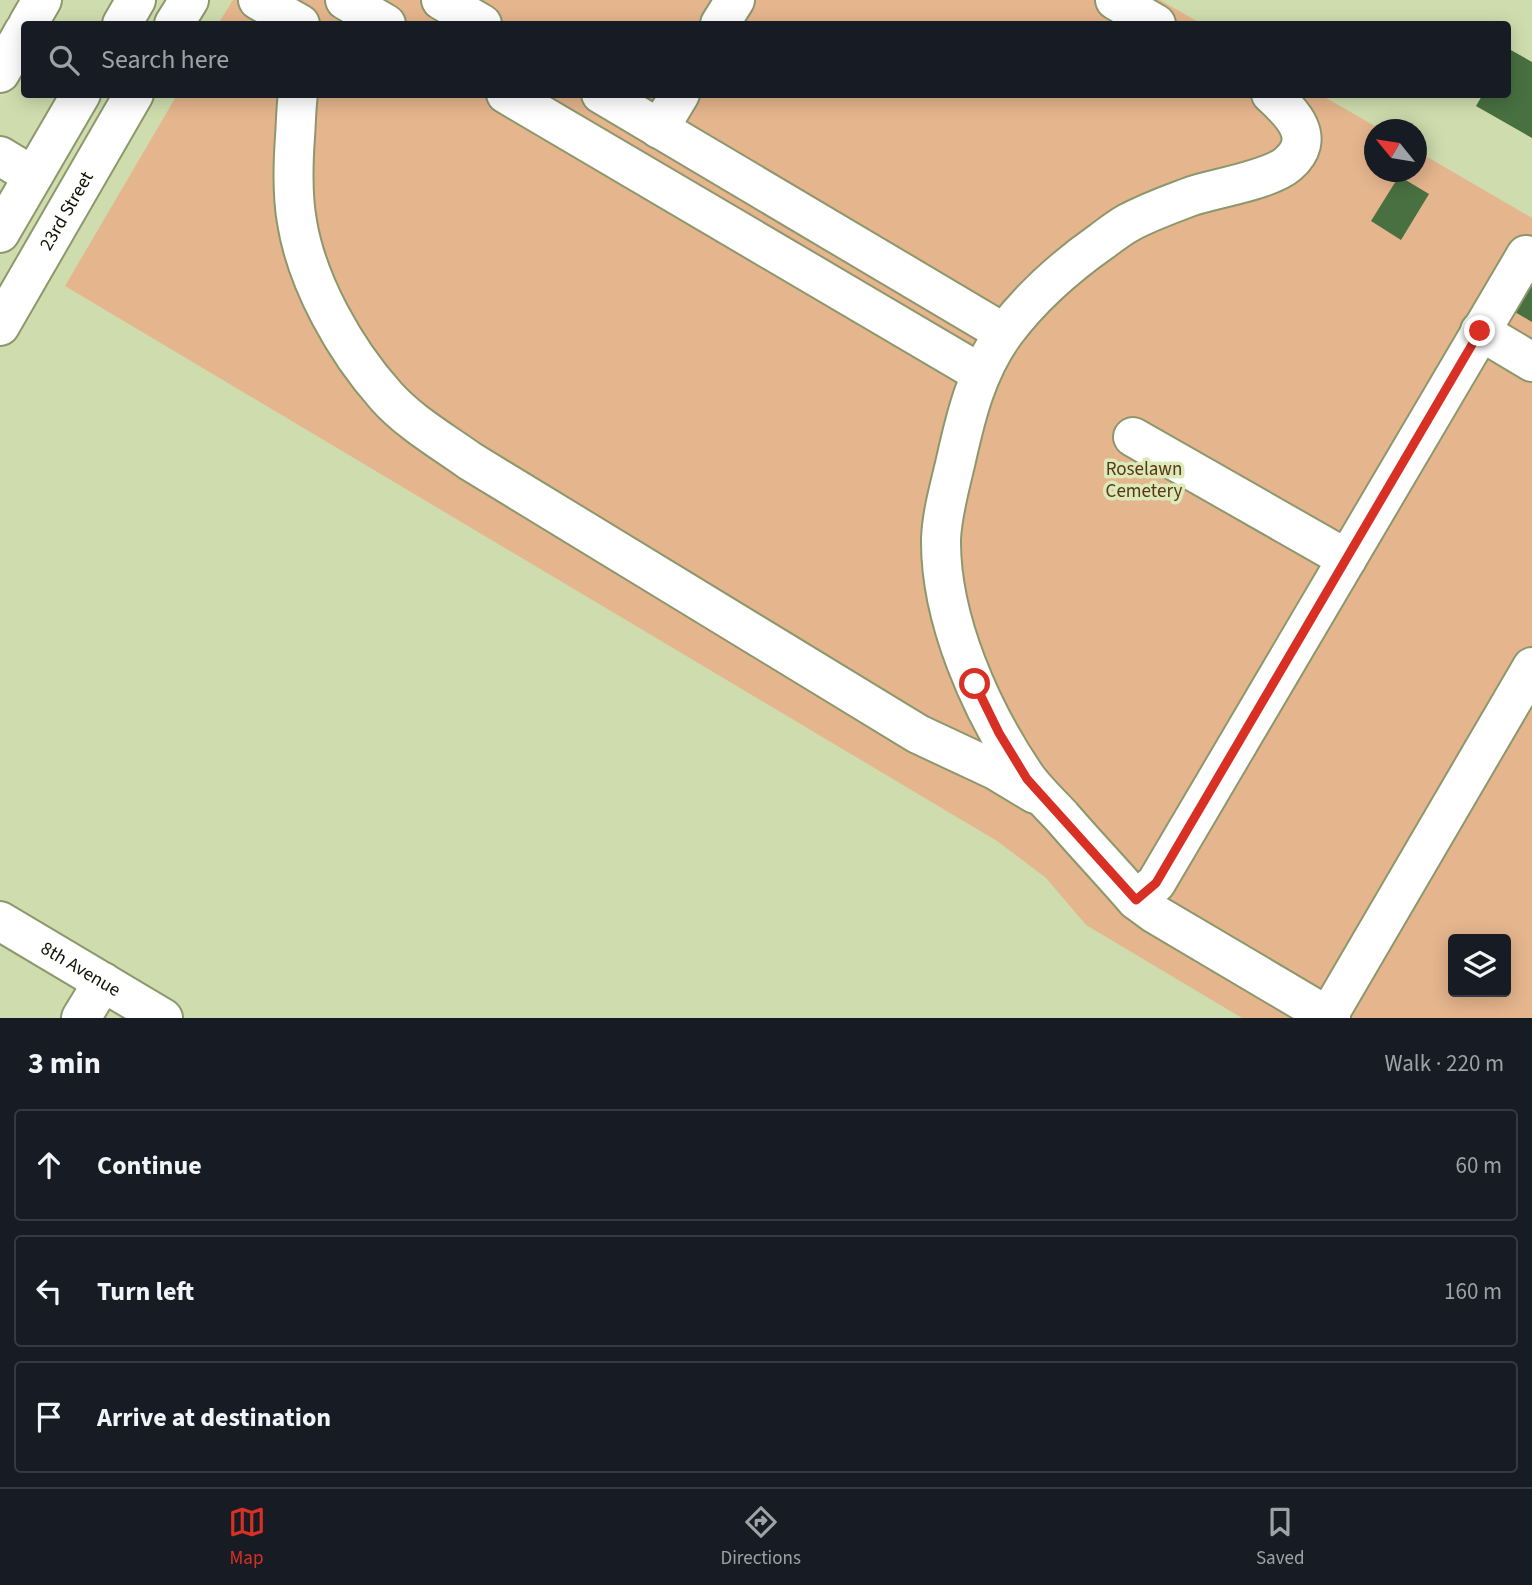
<!DOCTYPE html>
<html lang="en">
<head>
<meta charset="utf-8">
<style>
	body { margin:0; font-family:"Source Sans 3",sans-serif; background:#20242c; color:#f1f3f6 }
	.controls { position:absolute; right:21px; bottom:21px; display:grid; overflow:hidden; border-radius:7px; box-shadow:0 4px 18px #0003 }
	.controls button { width:63px; height:63px; display:grid; place-items:center; padding:0; border:0; border-bottom:2px solid #363941; background:#171b24; color:#f1f3f6; font:35px sans-serif }
	.compass { position:absolute; left:1364px; top:119px; width:63px; height:63px; border-radius:50%; background:#171b24; box-shadow:0 4px 18px #0003; rotate:300deg }
	.stop { position:absolute; width:21px; height:21px; margin:-16px; border:5px solid #d93025; border-radius:50%; background:#fff }
	.stop.end { background:#d93025; border-color:#fff; box-shadow:0 2px 7px #0008 }
	.list { margin:0; padding:0; list-style:none }
	h2 { display:flex; justify-content:space-between; align-items:center; height:91px; margin:0; padding:0 28px; font-size:30px }
	h2 small { font-size:23px; font-weight:400; color:#9ea1a6 }
	.list li { display:grid; grid-template-columns:46px 1fr auto; gap:21px; align-items:center; box-sizing:border-box; height:112px; margin:0 14px 14px; padding:0 14px; border:2px solid #363941; border-radius:7px }
	.list b { display:block; font-size:26px; white-space:nowrap }
	.list em { font-size:23px; font-style:normal; color:#9ea1a6 }
	.icon { flex:none; width:38px; height:38px; fill:none; stroke:currentColor; stroke-width:2; stroke-linecap:round; stroke-linejoin:round }
	.map { position:relative; flex:none; width:1532px; height:1018px; overflow:hidden }
	.search { position:absolute; background:#171b24; box-shadow:0 4px 18px #0003; left:21px; right:21px; top:21px; height:77px; display:flex; align-items:center; gap:18px; box-sizing:border-box; padding:0 24px; border-radius:7px; color:#9ea1a6; font-size:26px }
	.sheet { height:469px; background:#171b24 }
	nav { display:flex; justify-content:space-around; align-items:center; box-sizing:border-box; height:98px; border-top:2px solid #363941; background:#171b24; font-size:19px; color:#9ea1a6 }
	nav a { display:grid; justify-items:center; gap:4px }
	nav .on { color:#d93025 }
	.map>svg:first-child { display:block }
</style>
</head>
<body>
<div class="map">
<svg width="1532" height="1018" viewBox="0 0 1532 1018">
	<rect width="100%" height="100%" fill="#cfddae"/>
	<g fill="#e5b58d" fill-rule="evenodd">
		<path d="M233,0H1160L1202,24H218Z"/>
		<path d="M177,95H1321L1380,129L1374,130V172H1416L1417,151L1532,218V1018H1242L1086,925L1046,878L997,841L65,286ZM1453,939H1506V992H1453Z"/>
	</g>
	<g fill="#487041">
		<path d="M1509,49L1532,62V138L1476,106L1483,94H1508Z"/>
		<path d="M1399,176L1429,194L1401,240L1371,221Z"/>
		<path d="M1532,283V322L1515,312Z"/>
	</g>
	<g fill="none" stroke-linecap="round" stroke-linejoin="round">
		<g stroke="#8c986c" stroke-width="42">
			<g id="minor">
				<path d="M258,0L300,24"/>
				<path d="M345,0L386,24"/>
				<path d="M441,0L482,24"/>
				<path d="M1115,0L1156,24"/>
				<path d="M28,24L42,0"/>
				<path d="M720,24L735,0"/>
				<path d="M0,73L24,31"/>
				<path d="M298,94C296,108 296,123 295,137C293,165 292,194 297,222C307,283 345,350 386,396C409,422 442,441 470,461L918,734L995,770L1035,794"/>
				<path d="M506,94L980,373"/>
				<path d="M601,94L1004,333"/>
				<path d="M1271,94C1292,113 1318,138 1288,164C1270,180 1216,188 1192,196C1171,204 1148,212 1128,223C1119,228 1110,235 1102,241C1065,267 1032,296 1005,332C977,370 966,415 956,460C950,486 942,513 941,539C940,619 981,711 1026,777C1036,791 1050,804 1062,817C1086,845 1112,872 1136,900L1155,914L1331,1018"/>
				<path d="M659,129L680,94"/>
				<path d="M0,156L33,176"/>
				<path d="M1480,331L1532,362"/>
				<path d="M1133,437L1347,559"/>
				<path d="M1136,900L1156,883L1526,255L1532,258"/>
				<path id="s1" d="M0,921L163,1018"/>
				<path d="M1328,1016L1532,667"/>
				<path d="M81,1018L103,982"/>
			</g>
		</g>
		<g stroke="#8c986c" stroke-width="42">
			<g id="highway">
				<path d="M122,24L136,0"/>
				<path d="M174,24L189,0"/>
				<path d="M0,233L81,94"/>
				<path id="s2" d="M0,326L134,94"/>
			</g>
		</g>
		<use href="#minor" stroke="#fff" stroke-width="38"/>
		<use href="#highway" stroke="#fff" stroke-width="38"/>
	</g>
	<g fill="none" stroke-linecap="round" stroke-linejoin="round">
		<path stroke="#d93025" stroke-width="9" d="M975,684L999,733L1027,779L1136,900L1156,883L1480,331"/>
	</g>
	<g text-anchor="middle" dominant-baseline="central" stroke-width="7" stroke-linejoin="round" paint-order="stroke">
		<g font-size="19" fill="#0f1303" stroke="#dceaba">
			<text stroke="none"><textPath href="#s2" startOffset="133">23rd Street</textPath></text>
			<text stroke="none"><textPath href="#s1" startOffset="94">8th Avenue</textPath></text>
		</g>
		<g font-size="19" fill="#593514" stroke="#dceaba">
			<text x="1144" y="469">Roselawn<tspan x="1144" dy="22">Cemetery</tspan></text>
		</g>
	</g>
</svg>
<div class="controls">
<button><svg class="icon" aria-label="layers" viewBox="0 0 24 24"><path d="M12 4l9 5-9 5-9-5zM3 14l9 5 9-5"/></svg></button>
</div>
<svg class="compass" viewBox="-18 -18 36 36"><path d="M0-13l5 13h-10z" fill="#e53935"/><path d="M0 13l5-13h-10z" fill="#9ea1a6"/></svg>
<div class="stop" style="left:975px;top:684px"></div>
<div class="stop end" style="left:1480px;top:331px"></div>
<div class="search"><svg class="icon" aria-label="search" viewBox="0 0 24 24"><circle cx="10" cy="10" r="6"/><path d="M15 15l6 6"/></svg>Search here</div>
</div>
<section class="sheet">
<h2>3 min<small>Walk · 220 m</small></h2>
<ul class="list">
<li><svg class="icon" aria-label="ahead" viewBox="0 0 24 24"><path d="M12 20V5M6 11l6-6 6 6"/></svg><div><b>Continue</b></div><em>60 m</em></li>
<li><svg class="icon" aria-label="left" viewBox="0 0 24 24"><path d="M17 20v-9H6M10 6l-5 5 5 5"/></svg><div><b>Turn left</b></div><em>160 m</em></li>
<li><svg class="icon" aria-label="arrive" viewBox="0 0 24 24"><path d="M6 21V4h12l-3 4 3 4H6"/></svg><div><b>Arrive at destination</b></div></li>
</ul>
</section>
<nav>
<a class="on"><svg class="icon" aria-label="map" viewBox="0 0 24 24"><path d="M3 6l6-2 6 2 6-2v14l-6 2-6-2-6 2zM9 4v14M15 6v14"/></svg>Map</a>
<a><svg class="icon" aria-label="directions" viewBox="0 0 24 24"><path d="M12 3l9 9-9 9-9-9zM9 14v-3h6M13 9l2 2-2 2"/></svg>Directions</a>
<a><svg class="icon" aria-label="saved" viewBox="0 0 24 24"><path d="M7 4h10v16l-5-4-5 4z"/></svg>Saved</a>
</nav>
</body>
</html>
